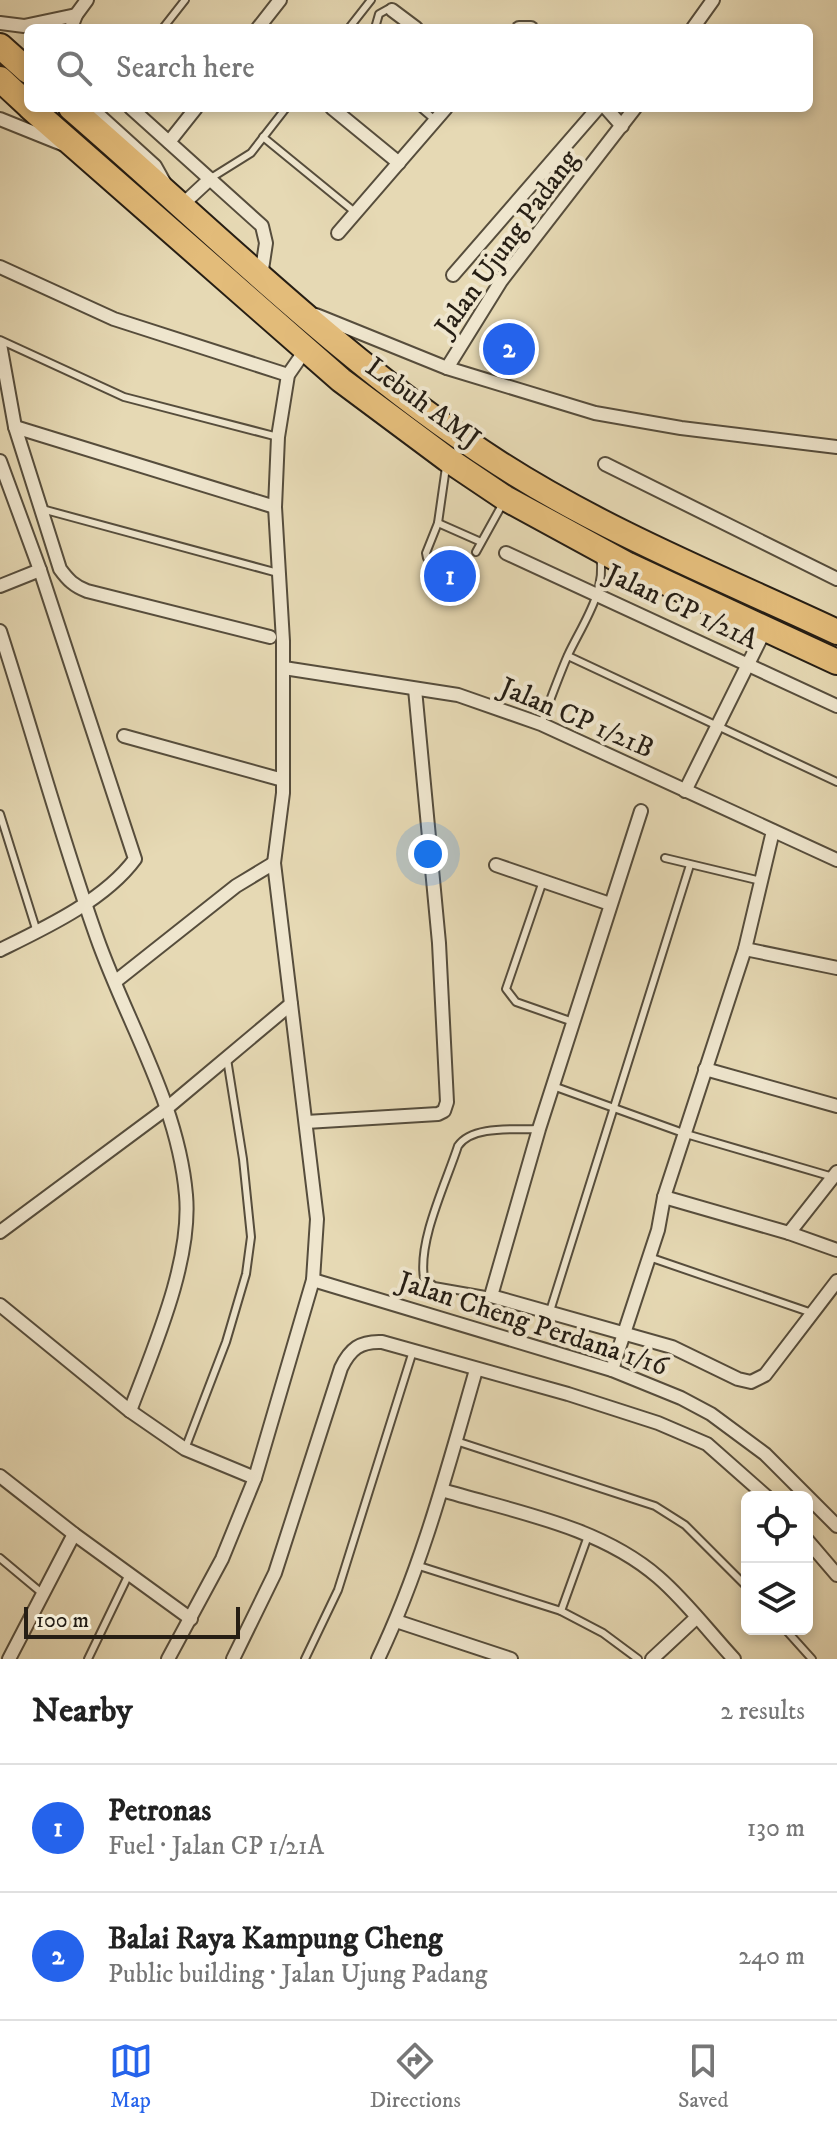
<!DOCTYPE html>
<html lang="en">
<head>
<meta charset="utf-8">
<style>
	body { margin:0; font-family:"IM FELL DW Pica",serif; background:#f6f6f6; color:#222 }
	.controls { position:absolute; right:24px; bottom:24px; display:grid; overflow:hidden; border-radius:12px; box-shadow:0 4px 12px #0003 }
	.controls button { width:72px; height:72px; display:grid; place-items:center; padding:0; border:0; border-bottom:2px solid #e0e0e0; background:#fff; color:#222; font:40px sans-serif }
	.scale { position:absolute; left:24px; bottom:20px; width:216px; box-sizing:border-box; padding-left:8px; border:4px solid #261e14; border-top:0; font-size:22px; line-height:28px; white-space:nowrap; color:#261e14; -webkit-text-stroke:6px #efe6ce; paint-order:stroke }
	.you { position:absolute; left:428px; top:854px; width:28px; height:28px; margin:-20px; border:6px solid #fff; border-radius:50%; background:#1a73e8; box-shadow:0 0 0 12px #1a73e833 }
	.badge { display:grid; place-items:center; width:52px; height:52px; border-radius:50%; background:#2563eb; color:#fff; font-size:26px; font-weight:700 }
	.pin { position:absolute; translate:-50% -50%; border:4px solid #fff; box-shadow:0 2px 8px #0006 }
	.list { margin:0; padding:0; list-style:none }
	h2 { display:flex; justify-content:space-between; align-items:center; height:104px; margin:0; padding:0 32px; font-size:34px }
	h2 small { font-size:26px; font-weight:400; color:#767676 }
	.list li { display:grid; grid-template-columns:52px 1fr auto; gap:24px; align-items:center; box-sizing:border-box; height:128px; padding:0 32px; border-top:2px solid #e0e0e0 }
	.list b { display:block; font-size:30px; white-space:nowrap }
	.list p { margin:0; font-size:26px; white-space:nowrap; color:#767676 }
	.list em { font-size:26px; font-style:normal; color:#767676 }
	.icon { flex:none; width:44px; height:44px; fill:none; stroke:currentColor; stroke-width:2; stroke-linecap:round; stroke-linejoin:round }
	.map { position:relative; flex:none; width:837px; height:1659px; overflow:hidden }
	.search { position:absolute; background:#fff; box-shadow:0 4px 12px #0003; left:24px; right:24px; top:24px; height:88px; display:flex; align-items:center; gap:20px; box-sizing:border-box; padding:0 28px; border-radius:12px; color:#767676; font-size:30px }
	.sheet { height:360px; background:#fff }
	nav { display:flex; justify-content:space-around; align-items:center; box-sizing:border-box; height:112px; border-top:2px solid #e0e0e0; background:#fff; font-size:22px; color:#767676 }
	nav a { display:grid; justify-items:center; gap:4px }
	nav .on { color:#2563eb }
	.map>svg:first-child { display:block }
</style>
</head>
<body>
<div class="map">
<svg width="837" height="1659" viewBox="0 0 837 1659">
	<rect width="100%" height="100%" fill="#e6d9b4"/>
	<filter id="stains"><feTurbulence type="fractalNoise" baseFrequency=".0025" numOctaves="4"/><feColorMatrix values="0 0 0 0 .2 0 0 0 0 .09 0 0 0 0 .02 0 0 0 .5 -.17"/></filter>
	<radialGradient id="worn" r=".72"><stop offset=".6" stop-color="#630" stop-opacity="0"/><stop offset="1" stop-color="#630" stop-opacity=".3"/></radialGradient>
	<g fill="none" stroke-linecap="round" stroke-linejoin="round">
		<g stroke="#564d3c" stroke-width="10">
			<g id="lane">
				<path d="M163,28L185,0"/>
				<path d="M349,28L371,0"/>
				<path d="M375,28L379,14L388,9L392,10"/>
				<path d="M421,108L435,120"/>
				<path d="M263,137L356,213"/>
				<path d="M211,178L251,153L286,108"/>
				<path d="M0,340L124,397L278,437"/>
				<path d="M42,509L278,573"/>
				<path d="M438,523L481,542"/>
				<path d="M476,552L502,505"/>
				<path d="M440,564L427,558L426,553L438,523L446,467"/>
				<path d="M568,656L837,782"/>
				<path d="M541,724C550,701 558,678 568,655C582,625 607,591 600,556"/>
				<path d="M0,814L37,932"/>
				<path d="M665,858L761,881"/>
				<path d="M543,881L506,989L516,1002L573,1022"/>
				<path d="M553,1086L686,1134L833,1177"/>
				<path d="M649,1257L812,1313"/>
				<path d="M491,1296L434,1286L424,1278C418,1240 446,1183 458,1146C472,1125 515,1130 539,1129"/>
				<path d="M550,1311L690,865"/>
				<path d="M456,1441L655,1506L685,1525L747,1587"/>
				<path d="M185,1449L226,1342L246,1274L251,1237L243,1159L227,1059"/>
				<path d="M0,1558L43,1594"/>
				<path d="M416,1565L561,1611L603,1633L638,1659"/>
				<path d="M561,1611L588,1536"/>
				<path d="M785,1629L812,1659"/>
				<path d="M88,1659L129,1574"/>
				<path d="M305,1659L338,1590L413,1351"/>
			</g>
		</g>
		<g stroke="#564d3c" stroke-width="16">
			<g id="street">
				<path d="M392,10L416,28"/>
				<path d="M0,23L24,26L76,15"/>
				<path d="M71,28L76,15L87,0"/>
				<path d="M258,28L280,0"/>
				<path d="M519,28H531"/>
				<path d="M693,28L713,0"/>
				<path d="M91,108L155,166L164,182"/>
				<path d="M131,108L262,226L266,243L261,276"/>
				<path d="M332,108L399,163"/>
				<path d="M606,108L622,126"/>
				<path d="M0,119L62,144"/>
				<path d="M169,142L196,108"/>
				<path d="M182,205L210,179"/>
				<path d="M338,233L446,108"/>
				<path d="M0,267L114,319L288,375"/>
				<path d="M453,275L598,108"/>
				<path d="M316,315L447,368L595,413L681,428L837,447"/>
				<path d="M0,344L15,427L60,569C68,580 74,586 87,591L270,637"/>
				<path d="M447,368L501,281L635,108"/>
				<path d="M15,427L275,507"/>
				<path d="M0,461L40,570L135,859C105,900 45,928 0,950"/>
				<path d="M605,464L837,579"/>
				<path d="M506,553L837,706"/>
				<path d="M0,586L40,570"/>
				<path d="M0,631C33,733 61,837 97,938C127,1023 178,1103 186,1195C192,1262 153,1349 130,1411"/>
				<path d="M284,668L458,695L541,724L837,860"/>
				<path d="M124,736L283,780"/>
				<path d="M685,791L766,628"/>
				<path d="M641,811L539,1129L491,1296L672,1347L738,1379L751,1382L765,1375L837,1281"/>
				<path d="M496,865L610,904"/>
				<path d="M745,949L837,968"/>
				<path d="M116,981L236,886L274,863"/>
				<path d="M705,1069L837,1106"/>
				<path d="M306,1122L438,1114L444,1111L447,1102L439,943L415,689"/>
				<path d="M664,1197L789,1233L837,1250"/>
				<path d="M0,1232L167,1108L291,1004"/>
				<path d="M789,1233L837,1172"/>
				<path d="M313,1280L612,1370L681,1398L711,1414L765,1454L837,1526"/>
				<path d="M0,1305L130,1411L185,1449L255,1478"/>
				<path d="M612,1370L658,1230L664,1197L745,949L773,831"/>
				<path d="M0,1476L74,1534L191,1619"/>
				<path d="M442,1490C515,1512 599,1526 658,1577C686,1601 709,1632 734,1659"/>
				<path d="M807,1540L837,1575"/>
				<path d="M396,1621L511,1659"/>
				<path d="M9,1659L74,1534"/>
				<path d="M168,1659L222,1559L255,1478L313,1280L317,1219L274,863L283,793V641L275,507L278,437L288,375L306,349"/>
				<path d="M233,1659L275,1573L341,1368C350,1349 360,1341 382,1342L568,1394L658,1423L707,1444L767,1497"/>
				<path d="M378,1659C422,1567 448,1467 476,1370"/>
				<path d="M652,1659L696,1618"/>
			</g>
		</g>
		<g stroke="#261e14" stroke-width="28">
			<g id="highway">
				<path d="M0,46L28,71"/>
				<path d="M0,79L28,105"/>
				<path d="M31,108L341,380L447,459L505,498L628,565L837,662"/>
				<path d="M71,108C211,229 344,363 500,464C606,532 724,579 837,632"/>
			</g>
		</g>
		<use href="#lane" stroke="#efe6ce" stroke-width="6"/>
		<use href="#street" stroke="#efe6ce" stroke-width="12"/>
		<use href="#highway" stroke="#e3bc7a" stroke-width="24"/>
	</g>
	<g text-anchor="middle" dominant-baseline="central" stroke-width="8" stroke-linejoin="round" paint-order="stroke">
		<g font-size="28" fill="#261e14" stroke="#efe6ce">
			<text transform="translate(507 243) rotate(-54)">Jalan Ujung Padang</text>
			<text transform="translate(423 403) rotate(36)">Lebuh AMJ</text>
			<text transform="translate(682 607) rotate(25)">Jalan CP 1/21A</text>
			<text transform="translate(577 718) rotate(23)">Jalan CP 1/21B</text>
			<text transform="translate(533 1324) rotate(18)">Jalan Cheng Perdana 1/16</text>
		</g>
	</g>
	<rect width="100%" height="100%" filter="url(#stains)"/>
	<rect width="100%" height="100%" fill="url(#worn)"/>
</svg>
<div class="controls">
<button><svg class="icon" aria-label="locate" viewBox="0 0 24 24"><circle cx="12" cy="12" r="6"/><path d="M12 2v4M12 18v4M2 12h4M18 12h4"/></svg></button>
<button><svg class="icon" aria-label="layers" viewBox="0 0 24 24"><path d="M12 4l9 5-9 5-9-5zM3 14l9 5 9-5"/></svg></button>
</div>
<div class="scale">100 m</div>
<div class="you"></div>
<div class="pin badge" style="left:450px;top:576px">1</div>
<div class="pin badge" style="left:509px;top:349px">2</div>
<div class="search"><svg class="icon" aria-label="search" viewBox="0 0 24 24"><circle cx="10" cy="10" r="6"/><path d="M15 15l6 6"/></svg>Search here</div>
</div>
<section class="sheet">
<h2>Nearby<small>2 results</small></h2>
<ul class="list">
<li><span class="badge">1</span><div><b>Petronas</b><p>Fuel · Jalan CP 1/21A</p></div><em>130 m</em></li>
<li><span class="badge">2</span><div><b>Balai Raya Kampung Cheng</b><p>Public building · Jalan Ujung Padang</p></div><em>240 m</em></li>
</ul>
</section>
<nav>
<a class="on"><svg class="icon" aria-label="map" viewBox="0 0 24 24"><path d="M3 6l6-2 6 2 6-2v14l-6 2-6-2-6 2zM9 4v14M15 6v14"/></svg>Map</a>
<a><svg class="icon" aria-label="directions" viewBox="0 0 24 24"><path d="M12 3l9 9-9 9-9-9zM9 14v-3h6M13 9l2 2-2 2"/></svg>Directions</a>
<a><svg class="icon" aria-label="saved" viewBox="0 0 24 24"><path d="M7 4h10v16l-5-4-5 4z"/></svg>Saved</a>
</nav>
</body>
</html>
